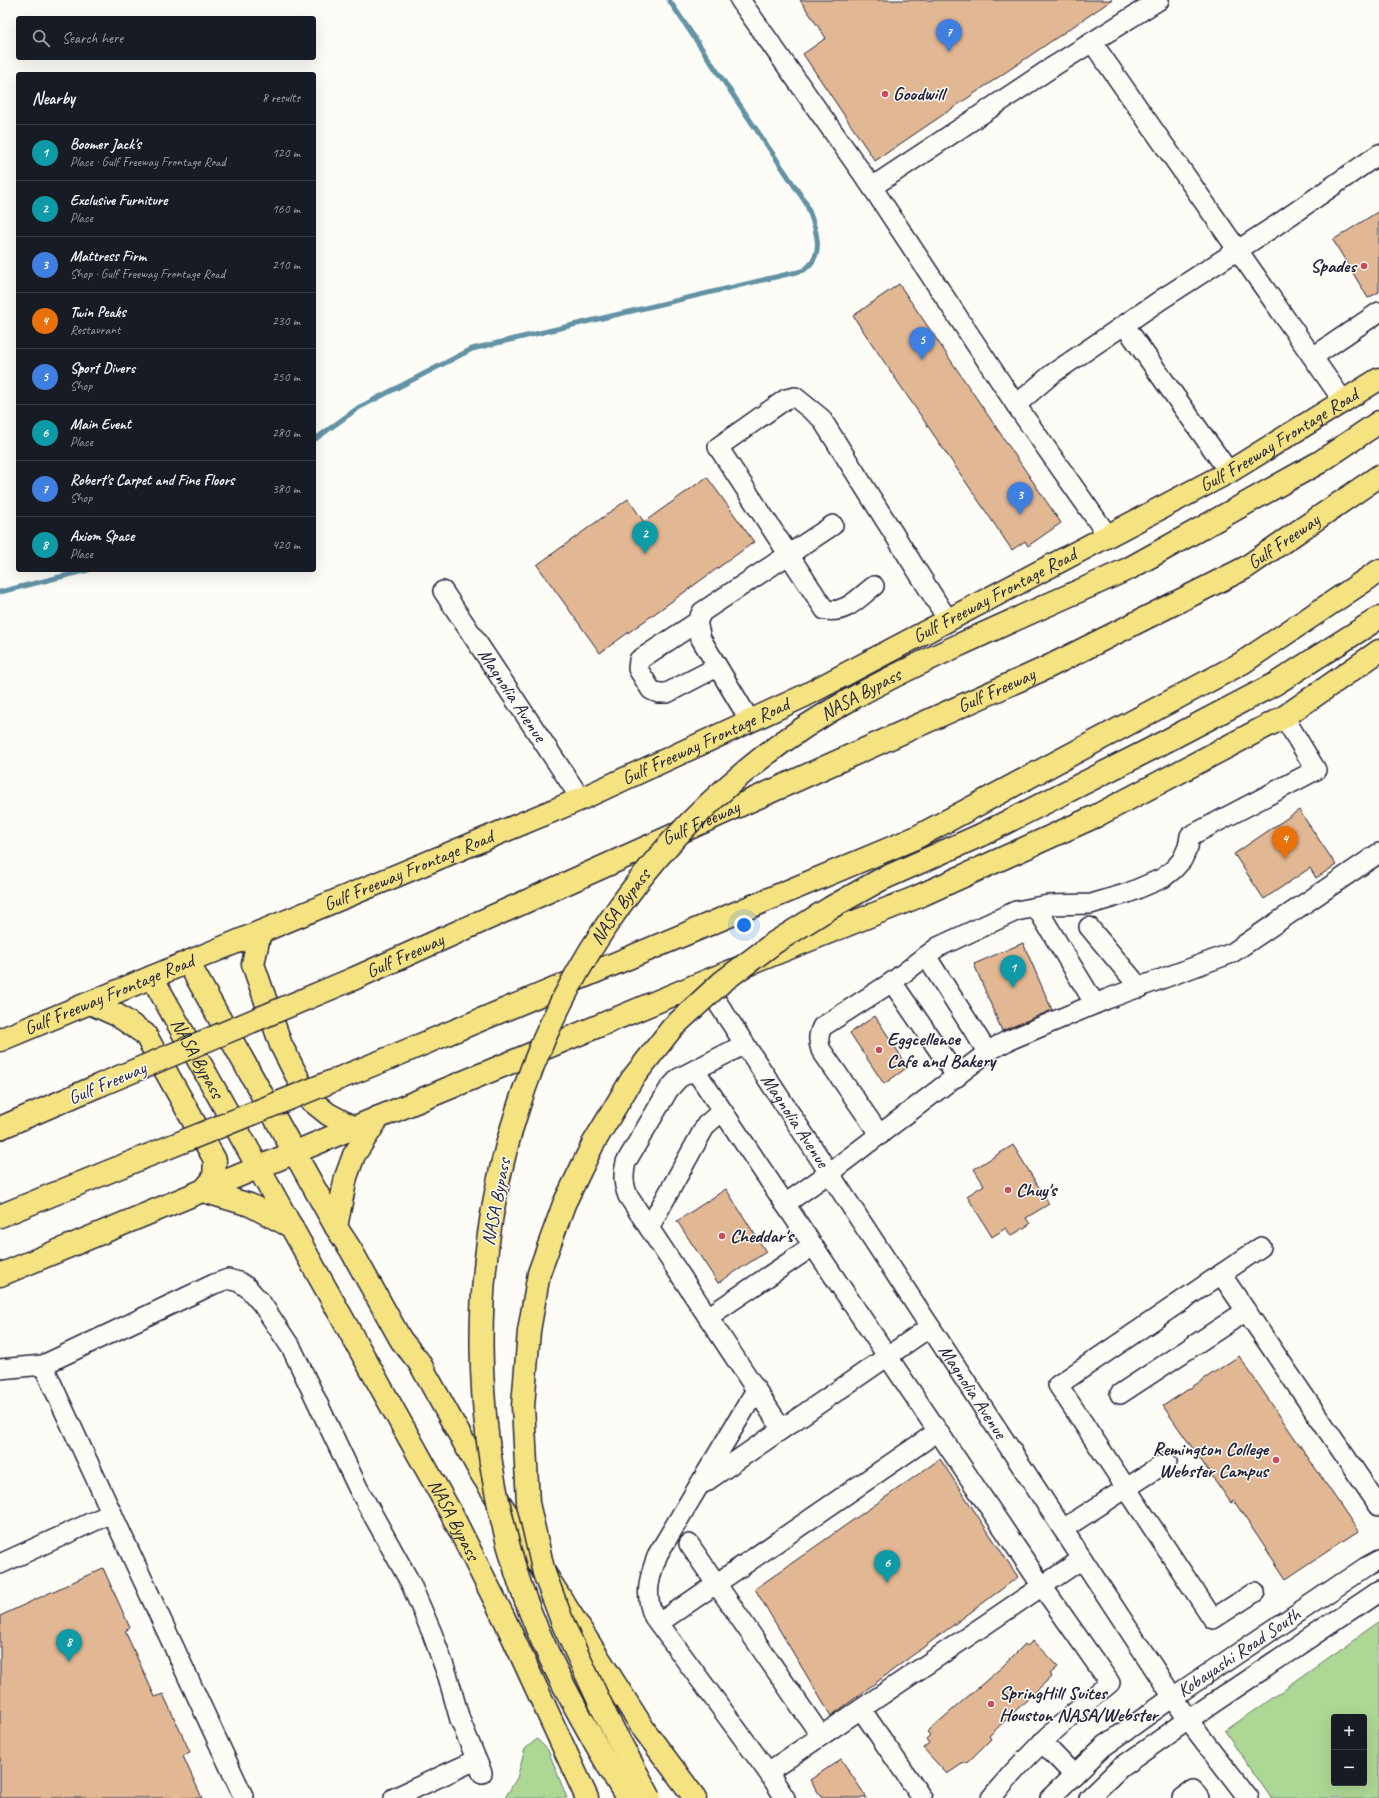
<!DOCTYPE html>
<html lang="en">
<head>
<meta charset="utf-8">
<style>
	body { margin:0; font-family:Caveat,sans-serif; background:#242831; color:#f1f3f6 }
	.controls { position:absolute; right:12px; bottom:12px; display:grid; overflow:hidden; border-radius:4px; box-shadow:0 4px 16px #0002 }
	.controls button { width:36px; height:36px; display:grid; place-items:center; padding:0; border:0; border-bottom:1px solid #363941; background:#171b24; color:#f1f3f6; font:20px sans-serif }
	.you { position:absolute; left:744px; top:925px; width:14px; height:14px; margin:-10px; border:3px solid #fff; border-radius:50%; background:#1a73e8; box-shadow:0 0 0 6px #1a73e833 }
	.badge { display:grid; place-items:center; width:26px; height:26px; border-radius:50%; background:#0b8043; color:#fff; font-size:13px; font-weight:700 }
	.pin { position:absolute; translate:-50% -33px; filter:drop-shadow(0 1px 2px #0008) }
	.pin::after { content:''; position:absolute; top:21px; width:14px; height:12px; background:inherit; clip-path:polygon(0 0,100% 0,50% 100%) }
	.list { margin:0; padding:0; list-style:none }
	h2 { display:flex; justify-content:space-between; align-items:center; height:52px; margin:0; padding:0 16px; font-size:17px }
	h2 small { font-size:13px; font-weight:400; color:#9ea1a6 }
	.list li { display:grid; grid-template-columns:26px 1fr auto; gap:12px; align-items:center; box-sizing:border-box; height:56px; padding:0 16px; border-top:1px solid #363941 }
	.list b { display:block; font-size:15px; white-space:nowrap }
	.list p { margin:0; font-size:13px; white-space:nowrap; color:#9ea1a6 }
	.list em { font-size:13px; font-style:normal; color:#9ea1a6 }
	.icon { flex:none; width:22px; height:22px; fill:none; stroke:currentColor; stroke-width:2; stroke-linecap:round; stroke-linejoin:round }
	.map { position:relative; flex:none; width:1379px; height:1798px; overflow:hidden }
	.search { position:absolute; background:#171b24; box-shadow:0 4px 16px #0002; left:16px; top:16px; width:300px; height:44px; display:flex; align-items:center; gap:10px; box-sizing:border-box; padding:0 14px; border-radius:4px; color:#9ea1a6; font-size:15px }
	.panel { position:absolute; background:#171b24; box-shadow:0 4px 16px #0002; left:16px; top:72px; width:300px; height:500px; border-radius:4px }
	.map>svg:first-child { display:block }
</style>
</head>
<body>
<div class="map">
<svg width="1379" height="1798" viewBox="0 0 1379 1798">
	<rect width="100%" height="100%" fill="#fdfcf7"/>
	<filter id="ink" filterUnits="userSpaceOnUse"><feTurbulence type="fractalNoise" baseFrequency=".025" numOctaves="2"/><feDisplacementMap in="SourceGraphic" scale="8" xChannelSelector="R" yChannelSelector="G"/><feConvolveMatrix kernelMatrix="1 2 1 2 8 2 1 2 1" color-interpolation-filters="sRGB"/></filter>
	<g filter="url(#ink)">
		<g fill="#add795" stroke="#687c68" fill-rule="evenodd">
			<path d="M1379,1622V1798H1271L1225,1731ZM1334,1717H1364V1783H1334Z"/>
			<path d="M537,1739L548,1750L567,1798H505L517,1778L525,1749Z"/>
		</g>
		<g fill="none" stroke-linecap="round" stroke-linejoin="round">
			<g stroke="#6292a4" stroke-width="5">
				<path d="M314,440L358,408L472,349L788,274C793,273 799,272 804,270C828,254 814,224 806,203L669,0"/>
				<path d="M0,592L88,570"/>
			</g>
		</g>
		<g fill="#e2b793" stroke="#22223b">
			<path d="M800,0H1112L875,161L803,54L826,38Z"/>
			<path d="M1379,211V292L1368,298L1333,240Z"/>
			<path d="M899,284L1061,523L1028,546L1025,541L1012,550L853,316Z"/>
			<path d="M707,477L754,542L600,653L537,565L628,499L644,522Z"/>
			<path d="M1299,810L1336,865L1316,878L1310,868L1264,899L1234,854Z"/>
			<path d="M1023,943L1052,1010L1002,1031L974,964Z"/>
			<path d="M875,1016L908,1067L884,1084L850,1033Z"/>
			<path d="M1013,1145L1049,1204L1026,1218L1030,1224L1011,1236L1006,1228L992,1237L967,1196L984,1185L974,1169Z"/>
			<path d="M726,1189L766,1252L718,1283L677,1221Z"/>
			<path d="M1239,1356L1358,1531L1286,1579L1234,1501L1231,1503L1163,1406Z"/>
			<path d="M940,1459L1018,1577L831,1716L755,1589Z"/>
			<path d="M103,1568L130,1628L125,1631L155,1697L163,1694L190,1752L183,1756L202,1798H0V1616Z"/>
			<path d="M1033,1641L1058,1667L1050,1674L1052,1676L989,1736L991,1739L968,1762L962,1764L947,1774L923,1748L929,1743L926,1739L930,1735L927,1732L1003,1666L1025,1644L1027,1646Z"/>
			<path d="M841,1759L867,1798H822L810,1780Z"/>
		</g>
		<g fill="none" stroke-linecap="round" stroke-linejoin="round">
			<g stroke="#22223b" stroke-width="22">
				<g id="minor">
					<path d="M740,0L872,187L1016,405L1108,536"/>
					<path d="M1092,42L1344,402"/>
					<path d="M872,187L1054,66L1159,0"/>
					<path d="M1125,326L1229,472"/>
					<path d="M1313,357L1379,312"/>
					<path d="M1016,405L1052,374L1162,299L1275,226L1379,154"/>
					<path d="M874,586C858,598 846,614 825,610L718,447L786,399L795,397L821,418L948,620"/>
					<path id="s1" d="M443,591L581,799"/>
					<path d="M697,622L639,660L638,669L651,690L658,693H667L717,667"/>
					<path d="M750,721L701,639L697,622L702,612L833,525"/>
					<path d="M1036,907L1095,1004"/>
					<path d="M1089,927L1140,988"/>
					<path d="M926,956L988,1053"/>
					<path id="s2" d="M704,982L1188,1720L1248,1798"/>
					<path d="M892,982L938,947L1016,911L1048,905L1091,904L1128,893L1163,878L1174,869L1182,860L1188,847L1190,836L1316,770L1284,717"/>
					<path d="M745,1044L679,1078L669,1089L626,1162C623,1175 623,1183 628,1196L782,1429"/>
					<path d="M695,1070L1042,1586L1110,1683C1066,1718 1026,1755 991,1798"/>
					<path d="M880,1135L821,1050C818,1041 818,1036 822,1027L892,982L957,1077"/>
					<path d="M785,1204L829,1173L992,1049L1007,1041L1107,999L1232,953L1379,853"/>
					<path d="M649,1228L706,1125L722,1111"/>
					<path d="M1221,1274L1379,1506"/>
					<path d="M708,1317L813,1246"/>
					<path d="M43,1365L244,1798"/>
					<path d="M0,1369L43,1365L214,1284L228,1279L239,1282L248,1288L262,1304L292,1349L358,1488L410,1582L432,1633L448,1677L460,1720L482,1773"/>
					<path d="M756,1390L658,1554C649,1577 644,1595 654,1617L768,1772L1082,1559"/>
					<path d="M1120,1394L1246,1311"/>
					<path d="M704,1483L930,1327"/>
					<path d="M1063,1529L1167,1462"/>
					<path d="M689,1544L821,1736"/>
					<path d="M0,1564L112,1513"/>
					<path d="M1255,1592L1213,1619L1058,1385L1261,1247"/>
					<path d="M659,1623L937,1432"/>
					<path d="M861,1709L922,1798"/>
					<path d="M1042,1742L1074,1775"/>
					<path d="M768,1772L785,1798"/>
					<path d="M394,1798L476,1760"/>
					<path id="s3" d="M1050,1798L1103,1747L1173,1697L1366,1567L1379,1560"/>
					<path d="M1089,1798L1120,1768L1188,1720L1379,1591"/>
					<path d="M1182,1798L1193,1790L1199,1798"/>
				</g>
			</g>
			<g stroke="#22223b" stroke-width="25">
				<g id="major">
					<path d="M260,932L253,964L281,1045L308,1098L328,1114L354,1128"/>
					<path d="M188,962L336,1227L351,1250L401,1340L419,1362L481,1473L645,1731L695,1798"/>
					<path id="s4" d="M152,977L451,1513L504,1618L587,1798"/>
					<path d="M90,1003L117,1015L145,1034L215,1160L214,1178L203,1191"/>
					<path id="s5" d="M0,1040L581,799L804,696L1229,472L1379,379"/>
					<path d="M203,1191L250,1205L292,1227"/>
					<path d="M336,1227L346,1177L354,1155L379,1117"/>
					<path d="M0,1275L704,982L917,897L1096,816L1284,717L1379,651"/>
				</g>
			</g>
			<g stroke="#22223b" stroke-width="25">
				<g id="highway">
					<path d="M1130,568L1320,462L1379,422"/>
					<path d="M981,835L1149,750L1275,684L1379,618"/>
					<path id="s6" d="M353,979L1046,668L1245,568L1379,476"/>
					<path d="M387,1059L915,838L1242,663L1379,571"/>
					<path d="M0,1128L100,1085"/>
					<path d="M0,1216L142,1158"/>
				</g>
			</g>
			<use href="#minor" stroke="#fdfcf7" stroke-width="19"/>
			<use href="#major" stroke="#f5e382" stroke-width="22"/>
			<use href="#highway" stroke="#f5e382" stroke-width="22"/>
			<g stroke="#22223b" stroke-width="25" stroke-linecap="butt">
				<g id="highway-bridge">
					<path d="M100,1085L353,979"/>
					<path d="M142,1158L387,1059"/>
					<path id="s7" d="M627,1798C585,1726 541,1652 516,1572C426,1275 514,955 759,760C819,712 888,678 957,646C1015,619 1073,594 1130,568"/>
					<path d="M650,1798L607,1718L564,1626L544,1573L528,1503L523,1406L529,1331L539,1273L564,1204L593,1144L632,1079L672,1028L722,982L774,943L830,908L880,880L981,835"/>
				</g>
			</g>
			<use href="#highway-bridge" stroke="#f5e382" stroke-width="22"/>
		</g>
	</g>
	<g fill="#d1495b" stroke="#fdfcf7" stroke-width="1.5">
		<circle cx="885" cy="94" r="4"/>
		<circle cx="1364" cy="266" r="4"/>
		<circle cx="879" cy="1050" r="4"/>
		<circle cx="1008" cy="1190" r="4"/>
		<circle cx="722" cy="1236" r="4"/>
		<circle cx="1276" cy="1460" r="4"/>
		<circle cx="991" cy="1704" r="4"/>
	</g>
	<g text-anchor="middle" dominant-baseline="central" stroke-width="3" stroke-linejoin="round" paint-order="stroke">
		<g font-size="19" font-weight="bold" fill="#22223b" stroke="#fdfcf7" text-anchor="start">
			<text x="893" y="94">Goodwill</text>
			<text x="1356" y="266" text-anchor="end">Spades</text>
			<text x="887" y="1039">Eggcellence<tspan x="887" dy="22">Cafe and Bakery</tspan></text>
			<text x="1016" y="1190">Chuy's</text>
			<text x="730" y="1236">Cheddar's</text>
			<text x="1268" y="1449" text-anchor="end">Remington College<tspan x="1268" dy="22">Webster Campus</tspan></text>
			<text x="999" y="1693">SpringHill Suites<tspan x="999" dy="22">Houston NASA/Webster</tspan></text>
		</g>
		<g font-size="19" fill="#22223b" stroke="#fdfcf7">
			<text stroke="none"><textPath href="#s5" startOffset="1414">Gulf Freeway Frontage Road</textPath></text>
			<text stroke="none"><textPath href="#s6" startOffset="1029">Gulf Freeway</textPath></text>
			<text stroke="none"><textPath href="#s5" startOffset="1090">Gulf Freeway Frontage Road</textPath></text>
			<text stroke="none"><textPath href="#s6" startOffset="705">Gulf Freeway</textPath></text>
			<text stroke="none"><textPath href="#s1" startOffset="125">Magnolia Avenue</textPath></text>
			<text stroke="none"><textPath href="#s7" startOffset="1274">NASA Bypass</textPath></text>
			<text stroke="none"><textPath href="#s5" startOffset="766">Gulf Freeway Frontage Road</textPath></text>
			<text stroke="none"><textPath href="#s6" startOffset="381">Gulf Freeway</textPath></text>
			<text stroke="none"><textPath href="#s5" startOffset="442">Gulf Freeway Frontage Road</textPath></text>
			<text stroke="none"><textPath href="#s7" startOffset="950">NASA Bypass</textPath></text>
			<text stroke="none"><textPath href="#s6" startOffset="57">Gulf Freeway</textPath></text>
			<text stroke="none"><textPath href="#s5" startOffset="118">Gulf Freeway Frontage Road</textPath></text>
			<text stroke="none"><textPath href="#s4" startOffset="93">NASA Bypass</textPath></text>
			<text transform="translate(107 1083) rotate(-23)">Gulf Freeway</text>
			<text stroke="none"><textPath href="#s2" startOffset="166">Magnolia Avenue</textPath></text>
			<text transform="translate(496 1202) rotate(-79)">NASA Bypass</text>
			<text stroke="none"><textPath href="#s2" startOffset="490">Magnolia Avenue</textPath></text>
			<text stroke="none"><textPath href="#s4" startOffset="621">NASA Bypass</textPath></text>
			<text stroke="none"><textPath href="#s3" startOffset="239">Kobayashi Road South</textPath></text>
		</g>
	</g>
</svg>
<div class="controls">
<button>+</button>
<button>−</button>
</div>
<div class="you"></div>
<div class="pin badge" style="left:1013px;top:988px;background:#0f9aa8">1</div>
<div class="pin badge" style="left:645px;top:554px;background:#0f9aa8">2</div>
<div class="pin badge" style="left:1020px;top:515px;background:#3f7fe0">3</div>
<div class="pin badge" style="left:1285px;top:859px;background:#e8710a">4</div>
<div class="pin badge" style="left:922px;top:360px;background:#3f7fe0">5</div>
<div class="pin badge" style="left:887px;top:1583px;background:#0f9aa8">6</div>
<div class="pin badge" style="left:949px;top:52px;background:#3f7fe0">7</div>
<div class="pin badge" style="left:69px;top:1662px;background:#0f9aa8">8</div>
<div class="search"><svg class="icon" aria-label="search" viewBox="0 0 24 24"><circle cx="10" cy="10" r="6"/><path d="M15 15l6 6"/></svg>Search here</div>
<section class="panel">
<h2>Nearby<small>8 results</small></h2>
<ul class="list">
<li><span class="badge" style="background:#0f9aa8">1</span><div><b>Boomer Jack's</b><p>Place · Gulf Freeway Frontage Road</p></div><em>120 m</em></li>
<li><span class="badge" style="background:#0f9aa8">2</span><div><b>Exclusive Furniture</b><p>Place</p></div><em>160 m</em></li>
<li><span class="badge" style="background:#3f7fe0">3</span><div><b>Mattress Firm</b><p>Shop · Gulf Freeway Frontage Road</p></div><em>210 m</em></li>
<li><span class="badge" style="background:#e8710a">4</span><div><b>Twin Peaks</b><p>Restaurant</p></div><em>230 m</em></li>
<li><span class="badge" style="background:#3f7fe0">5</span><div><b>Sport Divers</b><p>Shop</p></div><em>250 m</em></li>
<li><span class="badge" style="background:#0f9aa8">6</span><div><b>Main Event</b><p>Place</p></div><em>280 m</em></li>
<li><span class="badge" style="background:#3f7fe0">7</span><div><b>Robert's Carpet and Fine Floors</b><p>Shop</p></div><em>380 m</em></li>
<li><span class="badge" style="background:#0f9aa8">8</span><div><b>Axiom Space</b><p>Place</p></div><em>420 m</em></li>
</ul>
</section>
</div>
</body>
</html>
